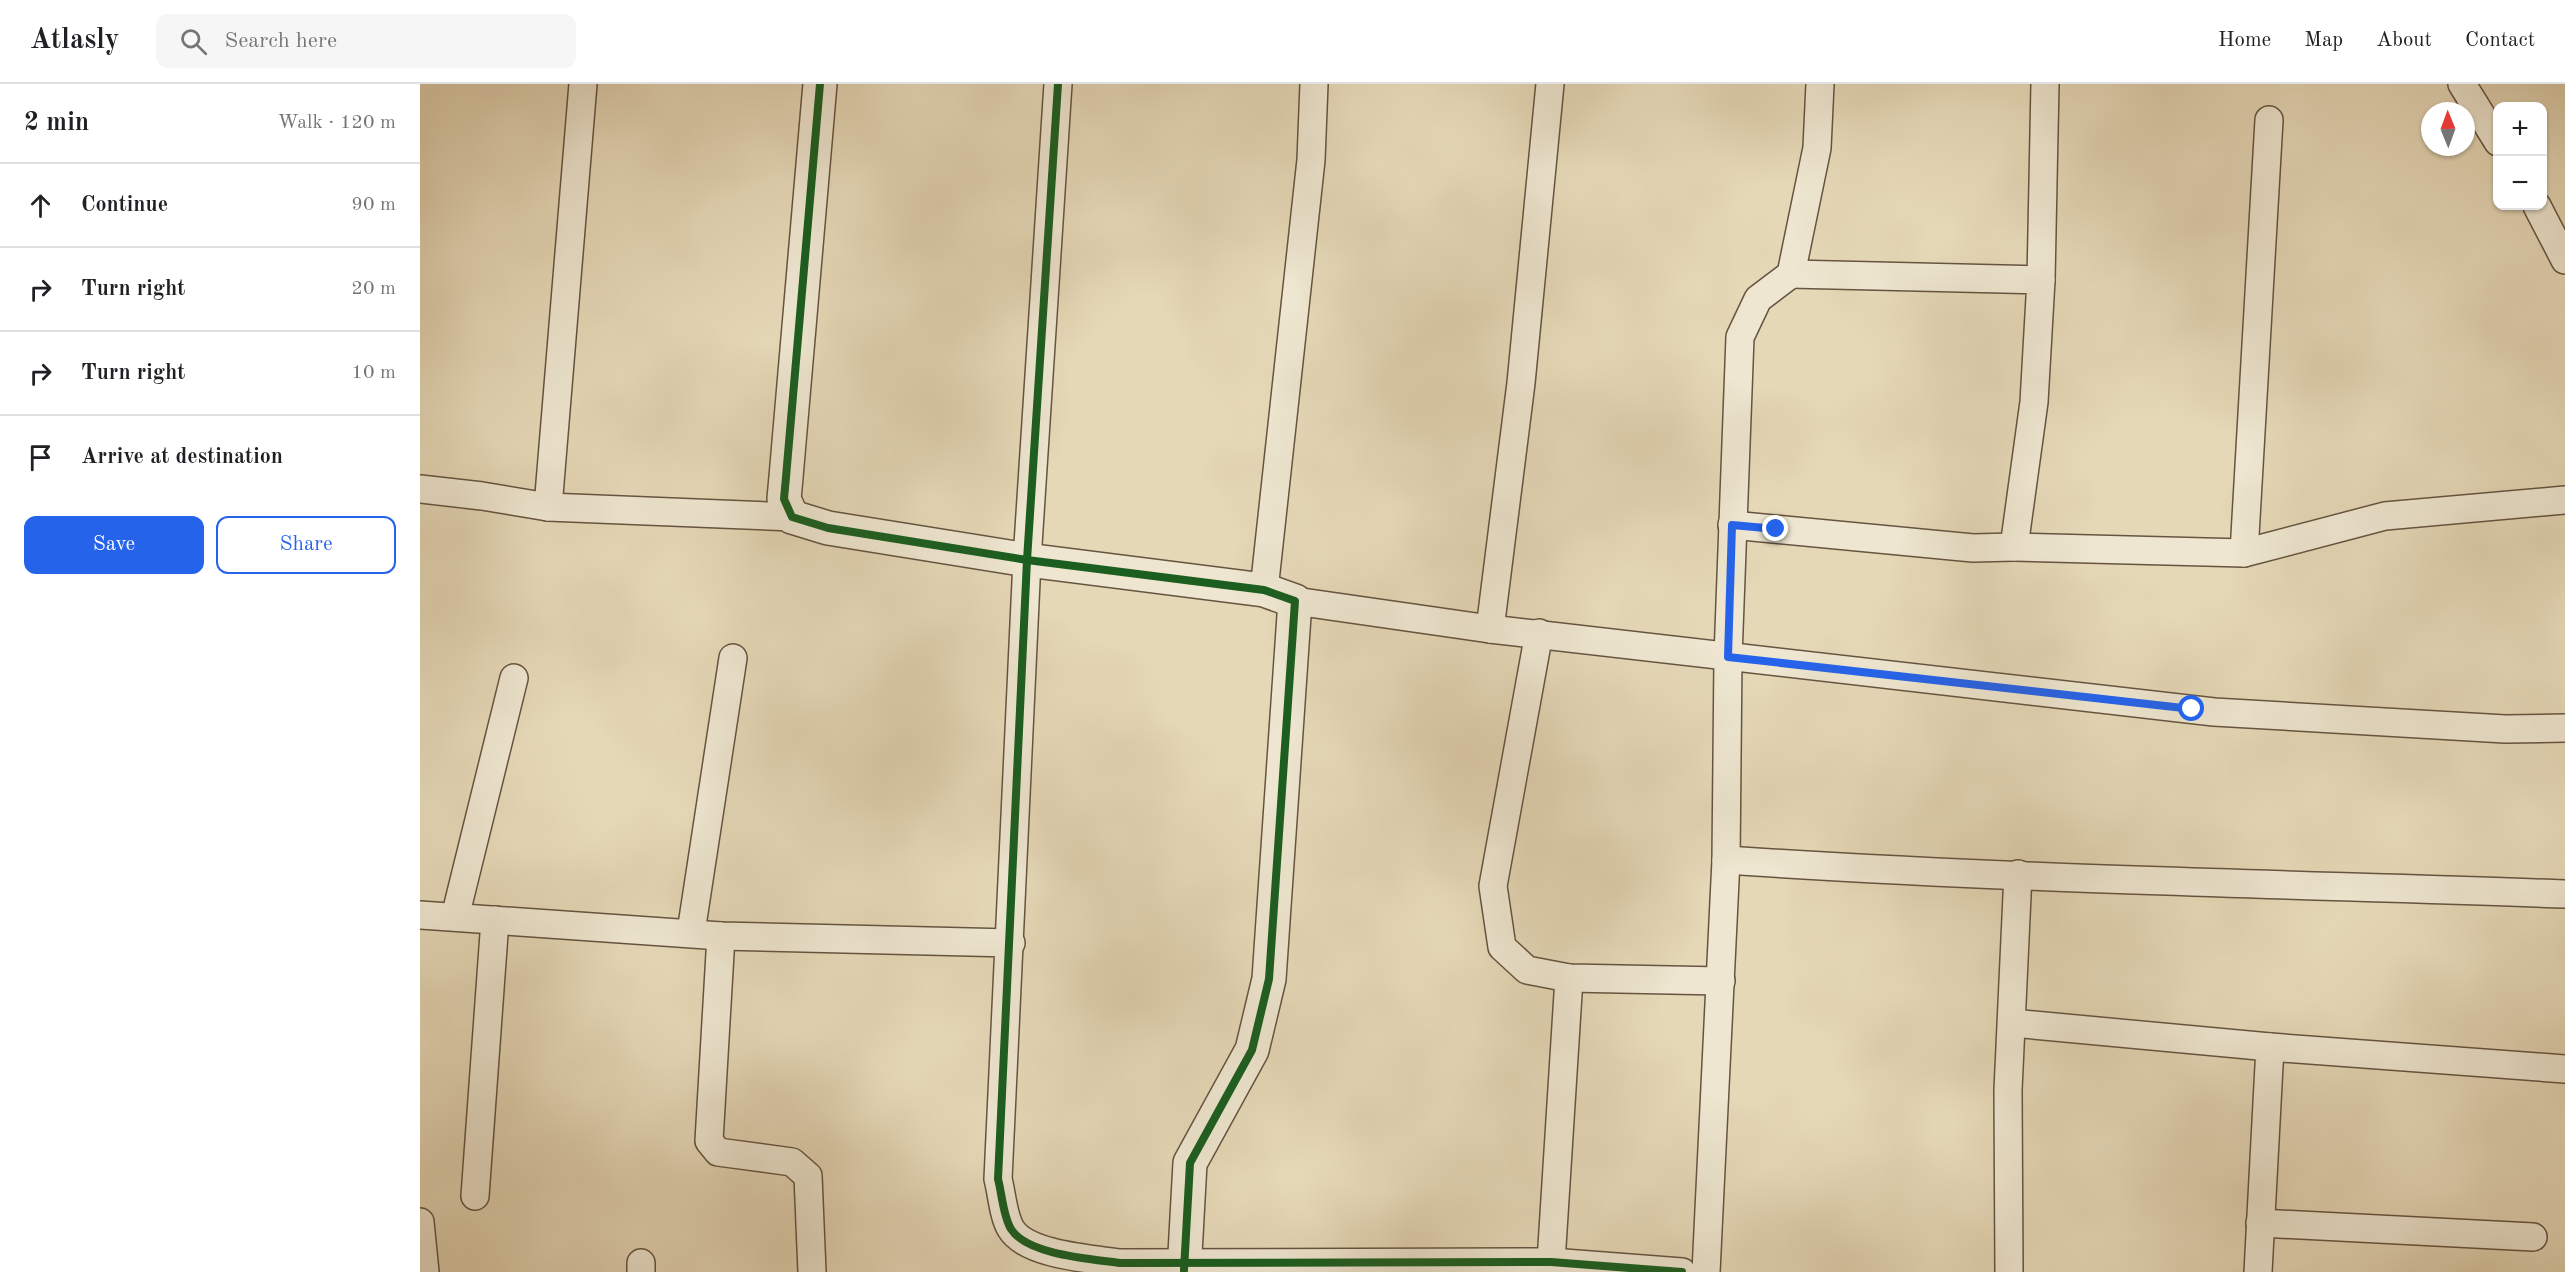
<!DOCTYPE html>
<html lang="en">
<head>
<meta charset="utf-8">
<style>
	body { margin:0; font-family:"Old Standard TT",serif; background:#f6f6f6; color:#202124 }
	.controls { position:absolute; right:18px; top:18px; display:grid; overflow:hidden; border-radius:12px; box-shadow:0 2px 4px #0004 }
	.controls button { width:54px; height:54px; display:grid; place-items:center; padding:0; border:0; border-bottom:2px solid #e0e0e0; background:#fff; color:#202124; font:30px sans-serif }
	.compass { position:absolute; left:2001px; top:18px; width:54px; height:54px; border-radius:50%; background:#fff; box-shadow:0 2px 4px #0004; rotate:359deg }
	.stop { position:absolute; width:18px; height:18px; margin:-14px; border:4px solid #2563eb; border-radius:50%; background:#fff }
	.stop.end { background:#2563eb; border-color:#fff; box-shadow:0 2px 6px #0008 }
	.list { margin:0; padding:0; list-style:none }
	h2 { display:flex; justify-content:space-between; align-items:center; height:78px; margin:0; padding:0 24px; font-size:26px }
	h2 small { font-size:20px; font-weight:400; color:#757577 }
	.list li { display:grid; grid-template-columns:39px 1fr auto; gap:18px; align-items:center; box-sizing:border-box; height:84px; padding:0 24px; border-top:2px solid #e0e0e0 }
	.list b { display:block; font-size:22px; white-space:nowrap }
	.list em { font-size:20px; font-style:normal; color:#757577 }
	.actions { display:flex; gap:12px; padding:18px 24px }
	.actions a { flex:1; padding:14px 0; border:2px solid #2563eb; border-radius:12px; text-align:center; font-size:21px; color:#2563eb }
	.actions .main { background:#2563eb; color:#fff }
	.icon { flex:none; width:33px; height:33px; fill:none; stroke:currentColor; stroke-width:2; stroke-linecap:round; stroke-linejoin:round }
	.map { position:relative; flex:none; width:2145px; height:1188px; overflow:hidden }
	header { display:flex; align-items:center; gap:36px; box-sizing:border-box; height:84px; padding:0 30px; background:#fff; border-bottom:2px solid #e0e0e0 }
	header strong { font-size:28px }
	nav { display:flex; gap:33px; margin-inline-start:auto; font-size:21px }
	.search { width:420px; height:54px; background:#f6f6f6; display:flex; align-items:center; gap:15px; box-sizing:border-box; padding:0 21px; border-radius:12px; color:#757577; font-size:22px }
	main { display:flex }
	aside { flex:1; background:#fff }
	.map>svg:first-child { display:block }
</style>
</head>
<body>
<header>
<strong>Atlasly</strong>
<div class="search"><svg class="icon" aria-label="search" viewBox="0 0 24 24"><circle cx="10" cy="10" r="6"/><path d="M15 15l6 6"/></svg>Search here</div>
<nav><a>Home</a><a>Map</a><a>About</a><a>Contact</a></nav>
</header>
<main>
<aside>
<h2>2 min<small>Walk · 120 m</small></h2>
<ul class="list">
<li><svg class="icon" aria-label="ahead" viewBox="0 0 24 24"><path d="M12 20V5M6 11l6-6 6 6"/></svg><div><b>Continue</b></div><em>90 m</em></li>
<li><svg class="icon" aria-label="right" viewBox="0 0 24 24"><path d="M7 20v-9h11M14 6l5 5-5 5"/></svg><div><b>Turn right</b></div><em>20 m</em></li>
<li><svg class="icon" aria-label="right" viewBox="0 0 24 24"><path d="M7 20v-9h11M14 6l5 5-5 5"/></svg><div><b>Turn right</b></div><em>10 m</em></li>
<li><svg class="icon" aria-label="arrive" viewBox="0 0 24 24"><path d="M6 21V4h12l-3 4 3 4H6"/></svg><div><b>Arrive at destination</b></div></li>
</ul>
<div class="actions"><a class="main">Save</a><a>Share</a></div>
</aside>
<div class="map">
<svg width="2145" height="1188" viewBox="0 0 2145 1188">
	<rect width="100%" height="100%" fill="#e5d8b7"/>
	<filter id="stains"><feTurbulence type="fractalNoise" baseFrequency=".00333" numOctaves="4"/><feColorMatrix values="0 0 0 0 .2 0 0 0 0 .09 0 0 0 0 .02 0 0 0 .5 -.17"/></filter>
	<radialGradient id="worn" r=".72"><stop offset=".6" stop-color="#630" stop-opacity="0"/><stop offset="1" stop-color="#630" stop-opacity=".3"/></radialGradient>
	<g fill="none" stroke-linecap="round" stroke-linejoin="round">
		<g stroke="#665440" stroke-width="30">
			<g id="minor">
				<path d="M638,0L607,476L578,1095C582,1110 583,1132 591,1145C607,1171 672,1175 700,1179L1131,1178L1262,1188"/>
				<path d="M2042,0L2078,58"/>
				<path d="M2117,122L2145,176"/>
				<path d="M1371,190L1621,196L1614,318L1594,463L1824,469L1965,432L2145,416"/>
				<path d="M1621,196L1625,0"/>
				<path d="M0,405L62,412L128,423L372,433"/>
				<path d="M128,423L163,0"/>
				<path d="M1312,441L1553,464L1594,463"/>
				<path d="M1824,469L1849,36"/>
				<path d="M844,506L891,76L894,0"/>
				<path d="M875,517L1070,545L1794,628L2085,645L2145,644"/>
				<path d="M1070,545L1101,299L1130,0"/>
				<path d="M1119,549L1073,802L1082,863L1107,886L1149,894L1301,897"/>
				<path d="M1306,776C1585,795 1865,800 2145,810"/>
				<path d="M0,831L301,852L591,859"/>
				<path d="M35,833L94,594"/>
				<path d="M271,848L313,574"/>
				<path d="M301,852L289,1057L298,1068L372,1078L388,1092L392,1188"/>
				<path d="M1592,939L1850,963L1838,1188"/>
				<path d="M1850,963L2145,985"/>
				<path d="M55,1112L75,836"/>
				<path d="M0,1138L5,1188"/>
				<path d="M1840,1139L2113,1153"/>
				<path d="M1131,1178L1149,894"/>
				<path d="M221,1188V1179"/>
				<path d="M1286,1188L1306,776L1308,573L1320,253L1338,215L1371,190L1397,64L1400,0"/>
				<path d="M1589,1188L1588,1006L1598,790"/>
			</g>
		</g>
		<g stroke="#665440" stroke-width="36">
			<path id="tertiary" d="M400,0L366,393L364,415L372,433L408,444L607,476L844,506L875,517L849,895L832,966L770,1079L764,1188"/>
		</g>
		<use href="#minor" stroke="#eee6d0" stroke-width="27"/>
		<use href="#tertiary" stroke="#eee6d0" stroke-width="33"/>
		<g stroke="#eee6d0" stroke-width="11">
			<g id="cycleway">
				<path d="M400,0L366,393L364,415L372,433L408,444L607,476L844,506L875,517L849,895L832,966L770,1079L764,1186"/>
				<path d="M638,0L607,476L578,1095C582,1110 583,1132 591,1145C607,1171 672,1175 700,1179L1131,1178L1262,1188"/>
			</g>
		</g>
		<use href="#cycleway" stroke="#1b5e20" stroke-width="8"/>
	</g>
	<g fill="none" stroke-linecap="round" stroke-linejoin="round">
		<path stroke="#2563eb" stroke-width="8" d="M1356,445L1312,441L1308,573L1772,625"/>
	</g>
	<rect width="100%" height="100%" filter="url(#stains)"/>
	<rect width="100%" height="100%" fill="url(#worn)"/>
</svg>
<div class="controls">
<button>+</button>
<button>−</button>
</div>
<svg class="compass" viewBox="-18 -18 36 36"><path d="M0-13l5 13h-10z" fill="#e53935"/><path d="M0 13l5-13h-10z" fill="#757577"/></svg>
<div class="stop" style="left:1772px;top:625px"></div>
<div class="stop end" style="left:1356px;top:445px"></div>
</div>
</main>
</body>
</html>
